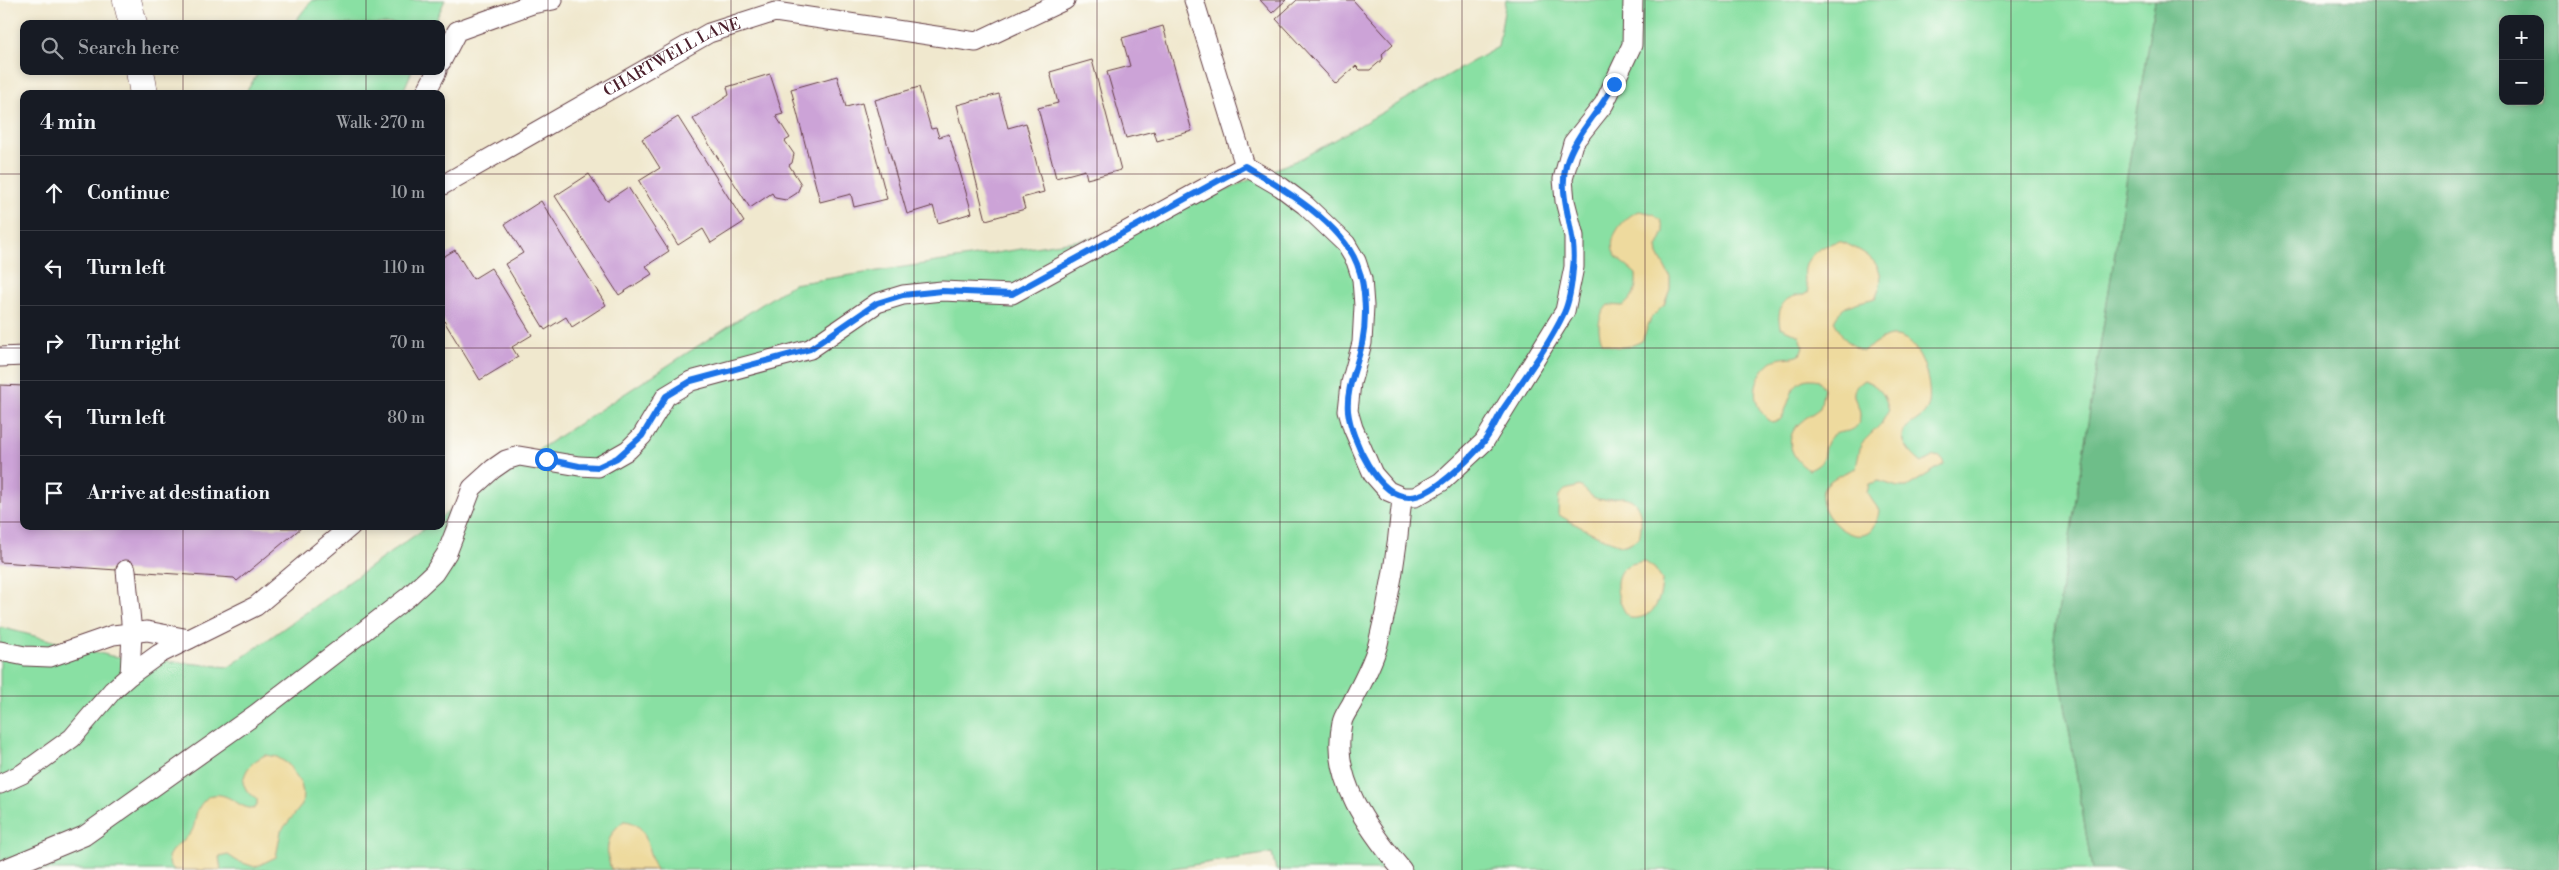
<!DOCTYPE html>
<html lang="en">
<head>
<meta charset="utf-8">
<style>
	body { margin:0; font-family:"Libre Bodoni",serif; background:#242831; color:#f1f3f6 }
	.controls { position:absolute; right:15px; top:15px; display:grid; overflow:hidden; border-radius:10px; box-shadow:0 2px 8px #0003 }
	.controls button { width:45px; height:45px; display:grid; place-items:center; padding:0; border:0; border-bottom:1px solid #363941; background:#171b24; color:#f1f3f6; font:25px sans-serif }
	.stop { position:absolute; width:15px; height:15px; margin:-11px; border:4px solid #1a73e8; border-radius:50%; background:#fff }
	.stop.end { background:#1a73e8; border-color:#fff; box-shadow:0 1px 5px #0008 }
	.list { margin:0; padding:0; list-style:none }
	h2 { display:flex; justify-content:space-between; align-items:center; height:65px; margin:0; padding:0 20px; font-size:21px }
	h2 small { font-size:16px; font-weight:400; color:#9ea1a6 }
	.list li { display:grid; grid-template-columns:32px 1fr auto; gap:15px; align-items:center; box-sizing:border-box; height:75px; padding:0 20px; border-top:1px solid #363941 }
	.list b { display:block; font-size:19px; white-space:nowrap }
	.list em { font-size:16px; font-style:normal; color:#9ea1a6 }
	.icon { flex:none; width:28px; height:28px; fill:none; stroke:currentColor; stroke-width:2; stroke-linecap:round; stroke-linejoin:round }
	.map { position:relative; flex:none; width:2559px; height:870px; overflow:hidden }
	.search { position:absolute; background:#171b24; box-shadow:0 2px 8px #0003; left:20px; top:20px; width:425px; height:55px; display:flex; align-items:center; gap:12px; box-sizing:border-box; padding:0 18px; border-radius:10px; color:#9ea1a6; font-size:19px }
	.panel { position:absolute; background:#171b24; box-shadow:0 2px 8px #0003; left:20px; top:90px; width:425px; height:440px; border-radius:10px }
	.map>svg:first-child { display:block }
</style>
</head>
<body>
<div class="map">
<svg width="2559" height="870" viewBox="0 0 2559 870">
	<rect width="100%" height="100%" fill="#fdfcf7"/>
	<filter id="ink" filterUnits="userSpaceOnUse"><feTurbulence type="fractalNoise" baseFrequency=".02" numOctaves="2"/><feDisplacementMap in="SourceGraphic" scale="10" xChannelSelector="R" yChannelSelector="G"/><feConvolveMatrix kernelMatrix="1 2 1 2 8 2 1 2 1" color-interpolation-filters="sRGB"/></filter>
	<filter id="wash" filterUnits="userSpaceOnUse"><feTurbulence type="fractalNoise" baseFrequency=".0096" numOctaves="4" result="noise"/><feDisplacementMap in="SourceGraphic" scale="20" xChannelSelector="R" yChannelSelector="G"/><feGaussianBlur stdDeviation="1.12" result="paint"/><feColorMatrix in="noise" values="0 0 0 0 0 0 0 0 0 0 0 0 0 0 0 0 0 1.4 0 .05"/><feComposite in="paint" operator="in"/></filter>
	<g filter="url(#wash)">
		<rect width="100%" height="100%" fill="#f0e8ce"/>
		<g fill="#89e0a3" stroke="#6a8067">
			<path d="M312,0H445L434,24H293Z"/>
			<path d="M1506,0H2155L2054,638L2092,870H1276L1272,853L1160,870H0V627L111,656L229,667L428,526H441V517L506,471L793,284L1119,234L1302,158L1498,47Z"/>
			<path d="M259,71H412L402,94H245Z"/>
		</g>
		<path fill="#6ebe89" stroke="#5c6e5a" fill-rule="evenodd" d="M2155,0H2559V870H2092L2054,638ZM2503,19H2540V101H2503Z"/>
		<g fill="#eeda9e" stroke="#9c7c64">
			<path d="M1640,211L1654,214L1661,221L1664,232L1657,247L1658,254L1670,277V289L1664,305L1651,318L1642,341C1628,348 1617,350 1602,342C1597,328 1598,316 1608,305L1623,306C1634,297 1637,290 1636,274C1630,268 1620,262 1615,255C1605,239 1625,215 1640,211Z"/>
			<path d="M1839,241C1865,251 1893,266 1875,298C1858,303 1842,303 1834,321C1842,336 1847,345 1863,351C1871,347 1882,337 1891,336C1920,333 1932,382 1929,403C1927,421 1904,422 1903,435C1902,445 1914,457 1922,463L1934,456L1941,457L1944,464L1907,487H1898L1879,481L1869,484L1867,493L1879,510C1873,569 1801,510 1828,483C1835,476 1847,472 1856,468L1861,444L1881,424L1889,410C1885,394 1879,386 1864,380C1841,395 1865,404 1859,421C1855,436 1839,428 1831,437C1818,449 1832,461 1809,470C1791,459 1782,437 1801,422C1806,417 1814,413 1820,408L1824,389L1819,380C1788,373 1793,402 1780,420L1772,422C1750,408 1750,379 1771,362C1779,356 1790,359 1800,355L1803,346L1800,336L1780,327C1776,308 1784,295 1804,295L1809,291C1796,264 1813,248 1839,241Z"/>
			<path d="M1580,486C1585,489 1589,495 1595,498C1604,502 1613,497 1622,497C1643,498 1643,524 1639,538C1635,540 1629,544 1625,545C1617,547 1566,520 1558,514L1559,496L1565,490Z"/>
			<path d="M1644,561L1655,569L1662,580C1661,601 1654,620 1630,618C1620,608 1611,583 1622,570C1627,564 1636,563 1644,561Z"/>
			<path d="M265,755L277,757L288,764L301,784L303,793L302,805L281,831L276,857L255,867L237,861L228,855L219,857L221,870H175L170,866L168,857C173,846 183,842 190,834C199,822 190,812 209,796C228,790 236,807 253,809L257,806V799L247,791L243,783C245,768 252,762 265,755Z"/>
			<path d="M624,821C651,823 645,851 656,870L611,869C605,850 606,834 624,821Z"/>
		</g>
		<g id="blocks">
			<g fill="#cca3d7">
				<path d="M1260,0H1286L1272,13Z"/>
				<path d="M1297,0H1353L1393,44L1382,54L1383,59L1370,70H1360L1356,66L1336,84L1276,19Z"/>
				<path d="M1163,26L1192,131L1157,141L1154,131L1126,138L1107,72L1130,66L1122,38Z"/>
				<path d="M1092,60L1121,170L1087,179L1085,170L1056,178L1038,108L1058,103L1050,72Z"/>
				<path d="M770,74L783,114L776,116L790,138L785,141L794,154L792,163L789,165L801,184L797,193L786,200L775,198L772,193L750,208L693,119L729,95L727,87Z"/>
				<path d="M837,76L846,107L862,103L887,199L854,207L851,194L820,202L791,89Z"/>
				<path d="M919,87L931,129L936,128L939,137L949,134L972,213L938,223L933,206L907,214L875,100Z"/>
				<path d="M999,94L1008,128L1026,123L1044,192L1022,198L1025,209L986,220L957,105Z"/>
				<path d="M678,117L744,222L711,243L703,229L678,245L639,181L660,168L642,139Z"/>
				<path d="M589,174L607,201L628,187L669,251L646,266L652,274L619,295L555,196Z"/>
				<path d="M541,201L606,305L572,327L566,317L545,330L505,264L523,253L505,224Z"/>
				<path d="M455,250L473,279L491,268L532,335L512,347L518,357L480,380L441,316V258Z"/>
				<path d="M0,385L24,386V526L301,528L237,581L234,578L0,562Z"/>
			</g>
		</g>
	</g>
	<g filter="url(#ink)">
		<use href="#blocks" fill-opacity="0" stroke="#633d43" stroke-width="1"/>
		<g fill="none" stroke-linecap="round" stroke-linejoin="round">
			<g stroke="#633d43" stroke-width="21">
				<g id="lane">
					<path d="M1194,0L1245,166L1281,187L1305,205L1346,244L1356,261L1362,279L1364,306L1362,343L1351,383L1348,411L1353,428L1373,474L1388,491L1402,497H1415L1441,482L1484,442L1565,311L1574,267V236L1565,201L1563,179L1573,143L1604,104L1632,45L1633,0"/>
					<path d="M441,62L457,31L532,4L553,0"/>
					<path d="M425,94L437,71"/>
					<path id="s1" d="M441,186L709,33L775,12L976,42L1065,0"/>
					<path d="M0,357L24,356"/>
					<path d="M126,570L132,633L130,675"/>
					<path d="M0,651L25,656L50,657L113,635L147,631L189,639"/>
					<path d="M0,784L22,774L72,738L113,690L130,675L159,654L256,606L351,526"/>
					<path d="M2,870L84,836L256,714L408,597L434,573L447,553L472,488L493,469L506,460L519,456L579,466L598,467L628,450L642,436L666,396L691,381L810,349L877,303L903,295L942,291L1012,294L1245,166"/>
					<path d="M1402,870C1369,830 1330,779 1342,723C1343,716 1349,709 1352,703C1361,684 1373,664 1378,644C1390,596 1398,546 1402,497"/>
				</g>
			</g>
			<g stroke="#633d43" stroke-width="29">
				<g id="street">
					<path d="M127,0L133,24"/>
					<path d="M140,71L144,94"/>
				</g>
			</g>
			<use href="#lane" stroke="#fff" stroke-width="19"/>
			<use href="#street" stroke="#fff" stroke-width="28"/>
		</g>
	</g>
	<g fill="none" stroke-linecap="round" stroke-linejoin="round" filter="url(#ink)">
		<path stroke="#1a73e8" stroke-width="6" d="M546,459L579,466L598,467L617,458L642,436L666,396L691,381L810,349L877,303L903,295L942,291L1012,294L1245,166C1282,188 1341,222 1357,264C1366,287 1367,319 1362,344C1357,367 1346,388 1348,411C1351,439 1378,498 1410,497C1431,497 1469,460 1482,444C1491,434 1496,420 1503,409C1524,378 1548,347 1564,313C1570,300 1572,282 1573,268C1578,233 1557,199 1566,165C1575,134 1599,113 1614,84"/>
	</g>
	<path fill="none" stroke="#4a1f2b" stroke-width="1" stroke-opacity="0.55" d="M183,0V24M366,0V24M548,0V870M731,0V870M914,0V870M1097,0V870M1280,0V870M1462,0V870M1645,0V870M1828,0V870M2011,0V870M2193,0V870M2376,0V870M183,71V94M366,71V94M0,174H24M441,174H2559M0,348H24M441,348H2559M0,522H24M441,522H2559M183,526V870M366,526V870M0,696H2559"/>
	<g text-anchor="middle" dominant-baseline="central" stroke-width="5" stroke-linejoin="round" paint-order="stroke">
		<g font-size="16" fill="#4a1f2b" stroke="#fdfcf7">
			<text stroke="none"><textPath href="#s1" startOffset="265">CHARTWELL LANE</textPath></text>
		</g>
	</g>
</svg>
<div class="controls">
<button>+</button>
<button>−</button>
</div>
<div class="stop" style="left:546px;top:459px"></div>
<div class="stop end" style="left:1614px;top:84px"></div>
<div class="search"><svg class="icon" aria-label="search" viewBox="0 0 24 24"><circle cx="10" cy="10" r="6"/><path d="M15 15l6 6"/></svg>Search here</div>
<section class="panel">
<h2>4 min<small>Walk · 270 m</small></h2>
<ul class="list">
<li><svg class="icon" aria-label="ahead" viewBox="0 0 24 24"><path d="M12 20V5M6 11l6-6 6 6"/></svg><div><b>Continue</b></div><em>10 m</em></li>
<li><svg class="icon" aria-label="left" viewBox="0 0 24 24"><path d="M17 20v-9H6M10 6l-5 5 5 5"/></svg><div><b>Turn left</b></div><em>110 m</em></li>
<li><svg class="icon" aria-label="right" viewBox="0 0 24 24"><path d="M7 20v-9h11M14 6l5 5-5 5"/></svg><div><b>Turn right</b></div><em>70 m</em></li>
<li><svg class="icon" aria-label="left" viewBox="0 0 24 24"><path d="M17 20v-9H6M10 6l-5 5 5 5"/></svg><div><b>Turn left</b></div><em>80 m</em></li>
<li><svg class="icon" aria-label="arrive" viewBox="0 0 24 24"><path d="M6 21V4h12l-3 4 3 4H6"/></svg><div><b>Arrive at destination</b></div></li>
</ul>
</section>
</div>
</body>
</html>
